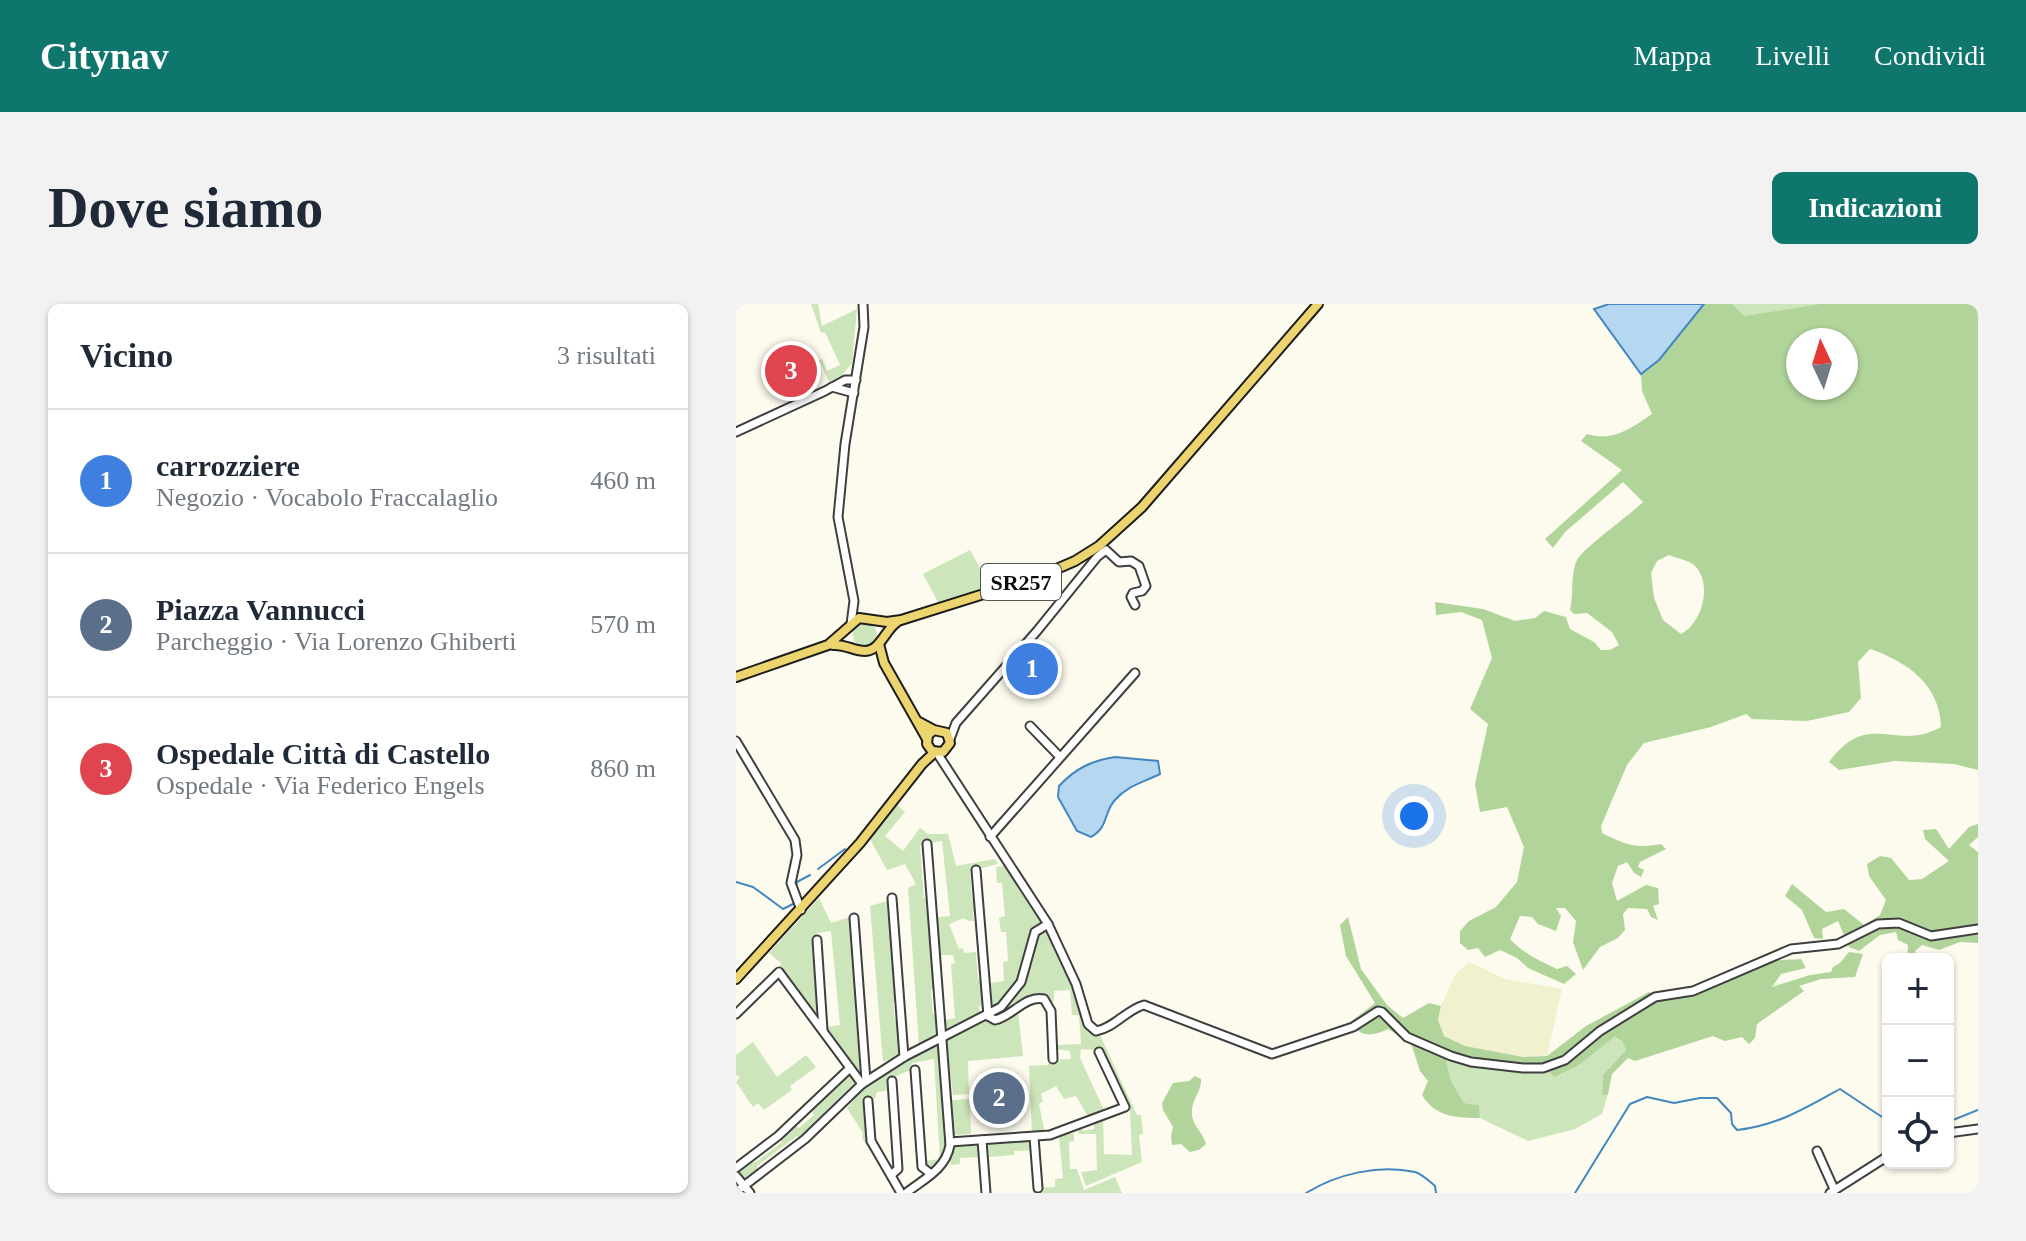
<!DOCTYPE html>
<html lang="it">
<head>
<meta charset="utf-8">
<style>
	body { margin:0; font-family:Georgia,serif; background:#f2f2f3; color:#1f2937 }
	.controls { position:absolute; right:24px; bottom:24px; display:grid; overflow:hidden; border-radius:12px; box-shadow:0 2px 6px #0004 }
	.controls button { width:72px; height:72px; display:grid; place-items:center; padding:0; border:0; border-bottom:2px solid #e0e1e3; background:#fff; color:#1f2937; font:40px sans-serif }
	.compass { position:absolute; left:1050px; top:24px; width:72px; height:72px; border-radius:50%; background:#fff; box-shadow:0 2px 6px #0004; rotate:356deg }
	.you { position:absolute; left:678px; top:512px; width:28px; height:28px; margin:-20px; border:6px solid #fff; border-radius:50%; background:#1a73e8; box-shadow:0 0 0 12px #1a73e833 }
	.badge { display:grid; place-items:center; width:52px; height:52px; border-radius:50%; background:#0f766e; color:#fff; font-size:26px; font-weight:700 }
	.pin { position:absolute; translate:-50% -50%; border:4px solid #fff; box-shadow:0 2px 8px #0006 }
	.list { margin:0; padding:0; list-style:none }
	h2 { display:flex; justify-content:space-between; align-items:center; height:104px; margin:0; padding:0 32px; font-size:34px }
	h2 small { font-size:26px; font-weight:400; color:#747a83 }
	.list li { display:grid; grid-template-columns:52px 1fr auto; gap:24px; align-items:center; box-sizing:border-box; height:144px; padding:0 32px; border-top:2px solid #e0e1e3 }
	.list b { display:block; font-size:30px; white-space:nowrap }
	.list p { margin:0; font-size:26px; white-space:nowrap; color:#747a83 }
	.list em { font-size:26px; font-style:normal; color:#747a83 }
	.icon { flex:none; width:44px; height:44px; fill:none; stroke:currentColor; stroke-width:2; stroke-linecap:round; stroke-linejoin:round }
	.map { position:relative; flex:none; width:1242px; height:889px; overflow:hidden; border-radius:12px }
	header { display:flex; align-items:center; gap:48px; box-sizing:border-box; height:112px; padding:0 40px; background:#0f766e; color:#fff }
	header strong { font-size:38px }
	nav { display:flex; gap:44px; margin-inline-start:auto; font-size:28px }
	.intro { display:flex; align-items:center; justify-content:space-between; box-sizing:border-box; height:192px; padding:0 48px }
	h1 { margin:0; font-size:56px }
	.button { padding:20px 36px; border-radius:12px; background:#0f766e; color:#fff; font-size:28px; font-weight:700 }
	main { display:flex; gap:48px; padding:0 48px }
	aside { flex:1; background:#fff; border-radius:12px; box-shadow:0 2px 6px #0004 }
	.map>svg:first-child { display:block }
</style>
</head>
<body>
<header>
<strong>Citynav</strong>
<nav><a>Mappa</a><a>Livelli</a><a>Condividi</a></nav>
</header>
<div class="intro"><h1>Dove siamo</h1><a class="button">Indicazioni</a></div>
<main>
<aside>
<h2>Vicino<small>3 risultati</small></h2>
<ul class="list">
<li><span class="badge" style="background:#3f7fe0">1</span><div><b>carrozziere</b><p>Negozio · Vocabolo Fraccalaglio</p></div><em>460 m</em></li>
<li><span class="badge" style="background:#5c6f8a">2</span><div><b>Piazza Vannucci</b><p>Parcheggio · Via Lorenzo Ghiberti</p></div><em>570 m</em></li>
<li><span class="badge" style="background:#e0444e">3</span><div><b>Ospedale Città di Castello</b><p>Ospedale · Via Federico Engels</p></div><em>860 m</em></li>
</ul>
</aside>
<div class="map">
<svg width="1242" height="889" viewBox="0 0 1242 889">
	<rect width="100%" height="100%" fill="#fdfbed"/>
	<path fill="#f1f0cf" d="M733,658L769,675L826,685L811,752L787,753L729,742L708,732L702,716L705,702L719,671Z"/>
	<g fill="#cde5ba" fill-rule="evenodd">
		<path d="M75,0H82L86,22L121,5L116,59L106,71L93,78L83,56L86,55L91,67L104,61L89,28L85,29Z"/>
		<path d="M997,0H1083L1008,12Z"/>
		<path d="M234,246L254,282L202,298L187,270Z"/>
		<circle cx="129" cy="331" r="12"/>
		<path d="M160,500L169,508L149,532L167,547L184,524L192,530H212L220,562L259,555L262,560L234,567L236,594L242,593L243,607L237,608L238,617H232L228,614L213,620L223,645L227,644L228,649L240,648L242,675L249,676L251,701L242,702L245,710L208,727L207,716L219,714L215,660L219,659L217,651H199L201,684L195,686L197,710H203L205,730L183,741L172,584L180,580L169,560L151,566L134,535ZM206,537L214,612L196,614L194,594H188L184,541Z"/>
		<path d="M272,561L308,619L298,626C291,656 284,688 257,706L255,679L268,677L267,658L272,657L270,628H265L263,614L269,612L266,579H261L260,563Z"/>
		<path d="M83,594L95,619L114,613L117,659H122L123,672L118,673L119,688H124L125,700L119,702L120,717L126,716L130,769L125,772L93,728L92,723L104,721L95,627L81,629L76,641L77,658L83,659L86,716L44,663L45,659L33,649Z"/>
		<path d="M151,597L152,614H158L159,638L154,640L157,666H161L164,696L157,698L159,717H165L168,749L147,758L134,602Z"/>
		<path d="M310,625L314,627L339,681L353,726L363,729L401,811H405L407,830L403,831L406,858L350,882L345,868L361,866L360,830H343L342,823L345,822L347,827L358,825V817L367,814L368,850L396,851L394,807L367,747L345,745L344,754L369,808L353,814L340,792L328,795L320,782L305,790L307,797L303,800L309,829L296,830L293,762L312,761L313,756L335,755L334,747L321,745V741L345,740L343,711H336L334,686L318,687V697L314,698L310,693L261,713L258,711C288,690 293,663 302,630Z"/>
		<path d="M282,708L287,752L232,757L233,790L217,791L210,735L251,715C264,720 271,715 282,708Z"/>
		<path d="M877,733L886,737L890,746L867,771L866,790H872L866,810L839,825L792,837L744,814L742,801L728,799L715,777L708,753L814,767L843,761Z"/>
		<path d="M17,738L41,773L70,751L80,763L54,782L56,786L28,806L22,799L17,803L0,778L4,773L0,771V751Z"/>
		<path d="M201,742L211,838L206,858L194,867L188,862V857L204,855L198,755L176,759L175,766L153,775L154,786L141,788L139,795L131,796L133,840L130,841L126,834L127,829L111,804C118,797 120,792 127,785C149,767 176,754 201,742Z"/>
		<path d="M113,770L119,774V778L63,834L61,832L21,862L23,865L11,875L4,873L3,866L13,859L20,858L46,838L44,835L60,822L63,824L78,811L76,807L79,803Z"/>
		<path d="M234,795L235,830L217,831L216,796Z"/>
		<path d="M333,829L338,830V837L333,838L334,865H341L348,886L379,873L386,889H297L296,884L319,883V875L327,874L323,833Z"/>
		<path d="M298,837L299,846L278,847V851L253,853L252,839Z"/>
		<path d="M246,839L247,853L224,854V860L214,861L217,841Z"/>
	</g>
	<g fill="#b1d49a" fill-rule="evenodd">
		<path d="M968,0H997L1008,12L1083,0H1242V466L1218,460L1159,457L1103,466L1093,458C1133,404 1159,449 1205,423C1204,381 1172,358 1134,345L1122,358L1125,394L1113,408L1071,417L1016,415L1010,410L975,423L908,439L891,461L865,522L866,529C889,540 898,545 925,540L930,545L904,558L902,563L908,566L905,573L898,569L891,558L882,562L876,579L881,597L910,581L922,584L923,600L917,602L922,616L915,613L911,605L892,604L887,610L889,626L882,634L864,643L847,666L837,638L840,617L829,604H820L825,612L820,627L802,620L796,613L784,612L774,635C785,648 806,658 821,665L831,662L840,670L828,680L792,664L781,654L764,646L749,653L742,644L732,646L724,639V627L733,617L760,603L781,578L788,543L771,503L744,508L739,480L752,420L734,405L756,354L746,316L725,308L700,311L699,298L747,305L779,317L799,314L808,307L830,313L834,325L858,338L865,346H874L883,341L876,328L851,309L838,310L834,306C838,290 834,271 841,256C847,244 894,211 907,198L887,178L829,228L817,244L809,235L886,166L845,137L851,130C878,138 895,124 916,110L906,87L905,70L923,56ZM1062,36H1110V84H1062ZM933,251C940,254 952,256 958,261C977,278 967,319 945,330L927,316L918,294L915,269L921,257Z"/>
		<path d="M1242,520V533L1233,541L1242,548V639L1224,638L1203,646L1186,641L1179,647L1181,655H1171L1172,641L1162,636L1160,628L1144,631L1123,647L1113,643L1102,617L1086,625L1087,635L1078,634L1066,606L1049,592L1056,580L1090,608L1108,605L1128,621L1144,611L1150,596L1133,572L1131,560L1144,552L1155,554L1173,576L1186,575L1213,557L1189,535L1187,526L1200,525L1213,545L1233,523Z"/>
		<path d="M612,613L625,665L651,701L667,714L693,699L705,702L702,716L708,732L729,742L787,753L811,752L850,722L913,688C954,708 1000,667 1039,657C1047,655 1057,656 1065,655L1070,664L1045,670L1036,683L1074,671L1095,668L1097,663L1104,659L1113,648L1127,650L1119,673L1085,675L1063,682L1068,687L1021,720L1019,734L1013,740L1006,733L989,737L977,732L899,757L892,754L876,770L872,790L866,791L867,771L890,746L886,737L878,733L843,761L818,773L813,767L709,753L715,777L728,799L743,801L744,814C721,814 699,813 686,791L692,777L684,767L675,739L652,725C636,733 626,733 613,719L639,699L610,652L604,621Z"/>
		<path d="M459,772L465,775C466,786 457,794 456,805C454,821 467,827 470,840L463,846L454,848L445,840L436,841L435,832L437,823L427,806L426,799L437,779L453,777Z"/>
	</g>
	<g fill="#b6d7f0" stroke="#4387c1" stroke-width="2">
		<path d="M873,0H968L923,56L905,70L858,5Z"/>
		<path d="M379,453L422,457L424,470C408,478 392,481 379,496C367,509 373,523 355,533L341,527L322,493L323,482C340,464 355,457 379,453Z"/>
	</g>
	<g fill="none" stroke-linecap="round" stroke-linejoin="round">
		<g stroke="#4387c1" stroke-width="2">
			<path d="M82,565L109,545"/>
			<path d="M0,578L17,583L47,605L57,600"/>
			<path d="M60,582L61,578L74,571"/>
			<path d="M1212,818L1242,806"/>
			<path d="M570,889C601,870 643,860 679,868C686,870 693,877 699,882L700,889"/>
			<path d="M839,889L894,800L911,793L938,799L964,794H981L995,809L996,820L1001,826C1040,822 1070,804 1104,785L1152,817"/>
		</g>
		<g stroke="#3f3f3f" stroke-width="11">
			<g id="minor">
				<path d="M96,83L118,89"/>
				<path d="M0,128L89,87L109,76H120"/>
				<path d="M115,320L118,297L102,213L109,140L128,23L127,0"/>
				<path d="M294,422L324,453"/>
				<path d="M214,435L220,419L301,327L361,253L370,246L383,258L395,257L403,262L410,282L406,287L397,289L395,293L399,301"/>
				<path d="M0,437L59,536L61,551L55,579L65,606"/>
				<path d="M201,449L312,620L340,680L352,720L360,727C378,724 390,706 408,701L536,750L617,723L642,707L646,708L671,733L715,752L735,758L787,764H807L829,756L864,727L919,693L957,687L1055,645L1102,640L1142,620L1163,619L1195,632L1242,625"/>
				<path d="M254,533L399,369"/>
				<path d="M240,566L252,712"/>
				<path d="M156,594L168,753"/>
				<path d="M118,614L130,777"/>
				<path d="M81,636L87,726"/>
				<path d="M0,710L43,668L126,780"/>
				<path d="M252,712L259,716C277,712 289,691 308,695L315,707L317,755"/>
				<path d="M179,766L186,863L195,870"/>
				<path d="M132,797L135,837L165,889"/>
				<path d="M1212,829L1242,825"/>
				<path d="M298,833L302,884"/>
				<path d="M246,836L250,889"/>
				<path d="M214,838L314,831L389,803L363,748"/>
				<path d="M1081,847L1098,885"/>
				<path d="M0,864L42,832L114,764"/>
				<path d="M155,871L162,865L156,777"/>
				<path d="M0,872L14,889"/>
				<path d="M0,888L69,835L126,780L168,753L265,703L285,678L299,628L312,620"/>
				<path d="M170,889C188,875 210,865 214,841L191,540"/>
				<path d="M1094,889L1152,852"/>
			</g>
		</g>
		<g stroke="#1d1d1d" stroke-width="12">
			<g id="major">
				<path d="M143,340L148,359L191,435"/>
				<path d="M97,341C109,340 118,347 129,347C144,347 149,326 161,318"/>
				<path d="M0,373L92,341L123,314L151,318L165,316L302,273L339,257L363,242L406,203L582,0"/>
				<path d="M183,418L198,426L211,429L214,439L207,448L196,447L191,440L192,431L198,426"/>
				<path d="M0,675L124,539L186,460L199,448"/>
			</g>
		</g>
		<use href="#minor" stroke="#fff" stroke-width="7"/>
		<use href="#major" stroke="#ecd56e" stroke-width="8"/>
	</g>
	<g text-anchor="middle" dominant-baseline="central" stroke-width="8" stroke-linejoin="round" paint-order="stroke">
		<rect fill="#fff" stroke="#555" stroke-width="2" x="245" y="260" width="80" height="36" rx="6"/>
		<g font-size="22" font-weight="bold" fill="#0c0c0c">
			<text x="285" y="278">SR257</text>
		</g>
	</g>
</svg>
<div class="controls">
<button>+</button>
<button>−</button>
<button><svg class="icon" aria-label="locate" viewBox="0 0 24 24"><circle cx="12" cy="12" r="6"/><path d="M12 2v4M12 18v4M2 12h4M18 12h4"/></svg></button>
</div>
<svg class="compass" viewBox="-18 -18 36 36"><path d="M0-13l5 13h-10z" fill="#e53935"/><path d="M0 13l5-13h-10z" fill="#747a83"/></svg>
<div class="you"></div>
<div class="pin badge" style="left:296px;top:365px;background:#3f7fe0">1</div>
<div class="pin badge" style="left:263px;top:794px;background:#5c6f8a">2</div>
<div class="pin badge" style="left:55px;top:67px;background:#e0444e">3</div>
</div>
</main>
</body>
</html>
